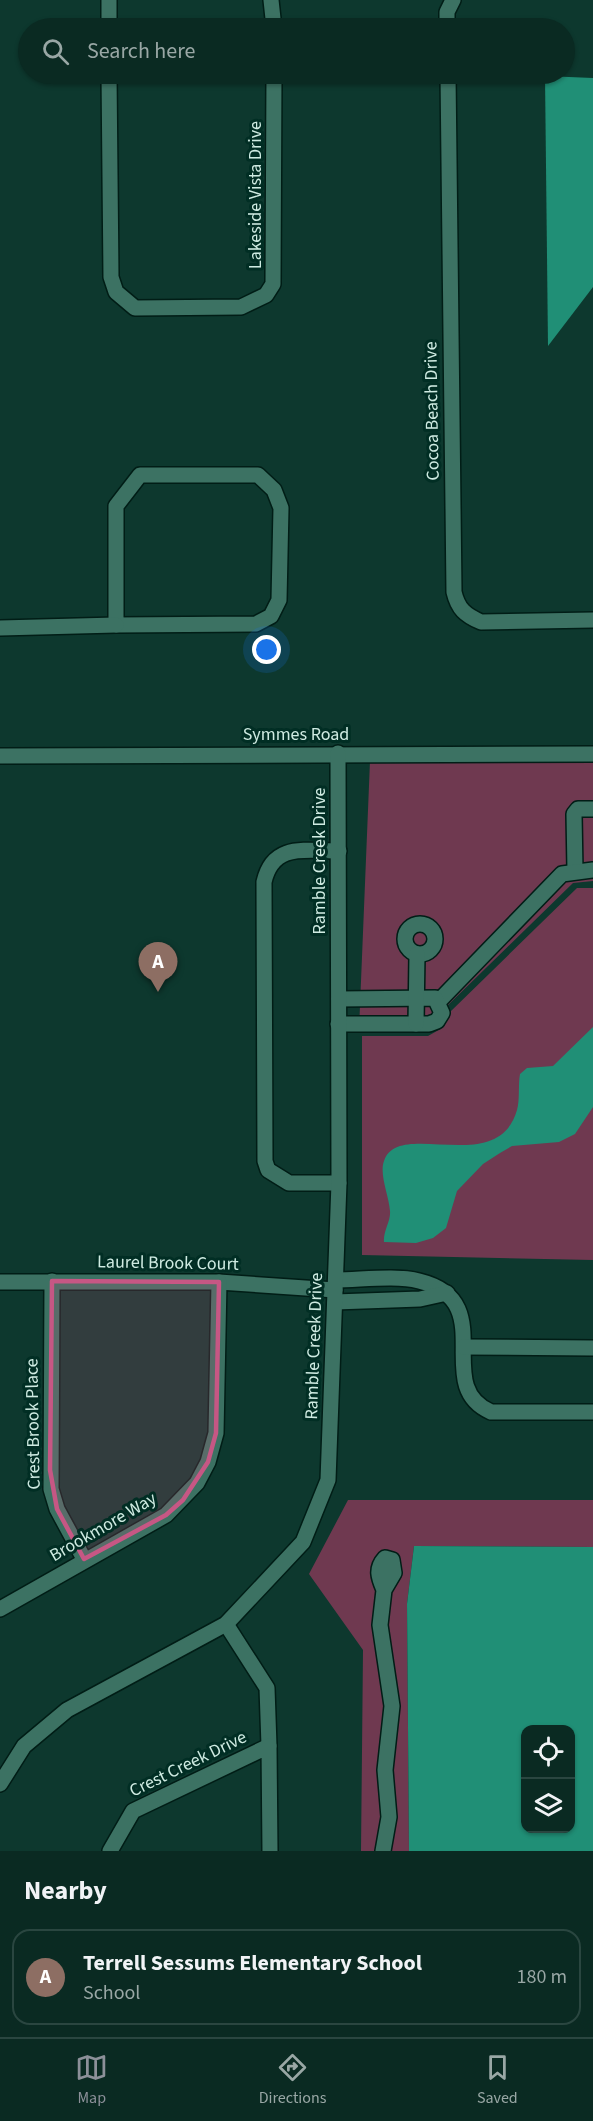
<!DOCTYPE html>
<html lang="en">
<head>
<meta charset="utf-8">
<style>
	body { margin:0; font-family:"Source Sans 3",sans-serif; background:#18362f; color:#f1f3f6 }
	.controls { position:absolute; right:18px; bottom:18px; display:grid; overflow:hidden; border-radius:12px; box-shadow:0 2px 4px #0004 }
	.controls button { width:54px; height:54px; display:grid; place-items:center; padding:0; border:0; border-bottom:2px solid #2a4640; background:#0a2a22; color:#f1f3f6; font:30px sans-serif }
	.you { position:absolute; left:267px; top:650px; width:21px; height:21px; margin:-15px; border:4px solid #fff; border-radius:50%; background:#1a73e8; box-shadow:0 0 0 9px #1a73e833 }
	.badge { display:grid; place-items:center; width:39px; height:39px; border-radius:50%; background:#8c9099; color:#fff; font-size:20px; font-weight:700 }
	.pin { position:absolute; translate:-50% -50px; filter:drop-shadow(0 2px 3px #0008) }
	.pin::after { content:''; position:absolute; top:32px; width:21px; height:18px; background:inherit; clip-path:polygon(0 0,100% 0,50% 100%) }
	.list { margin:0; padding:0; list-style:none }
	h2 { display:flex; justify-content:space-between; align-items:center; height:78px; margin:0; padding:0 24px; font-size:26px }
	h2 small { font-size:20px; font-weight:400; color:#99a7a5 }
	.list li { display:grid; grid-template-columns:39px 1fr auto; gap:18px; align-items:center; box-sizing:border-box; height:96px; margin:0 12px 12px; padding:0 12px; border:2px solid #2a4640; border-radius:18px }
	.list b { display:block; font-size:22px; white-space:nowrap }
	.list p { margin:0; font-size:20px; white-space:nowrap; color:#99a7a5 }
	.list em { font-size:20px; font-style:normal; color:#99a7a5 }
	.icon { flex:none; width:33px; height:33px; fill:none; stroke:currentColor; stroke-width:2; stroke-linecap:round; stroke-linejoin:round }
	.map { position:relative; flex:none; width:593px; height:1851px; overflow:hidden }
	.search { position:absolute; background:#0a2a22; box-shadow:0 2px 4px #0004; left:18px; right:18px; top:18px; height:66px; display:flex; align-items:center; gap:15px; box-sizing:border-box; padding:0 21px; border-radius:33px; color:#99a7a5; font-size:22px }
	.sheet { height:186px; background:#0a2a22 }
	nav { display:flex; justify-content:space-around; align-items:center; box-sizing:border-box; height:84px; border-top:2px solid #2a4640; background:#0a2a22; font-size:16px; color:#99a7a5 }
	nav a { display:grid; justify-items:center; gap:3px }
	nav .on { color:#8c9099 }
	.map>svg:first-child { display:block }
</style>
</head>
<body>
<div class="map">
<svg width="593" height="1851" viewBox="0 0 593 1851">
	<rect width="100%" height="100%" fill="#0d382e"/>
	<g fill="#6f3950">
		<path d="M370,761H593V881L573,883L446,1007L439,1022L359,1030Z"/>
		<path d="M577,888H593V1260L362,1255V1036H428L444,1027L450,1012Z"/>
		<path d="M348,1500H593V1547L414,1546L407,1604L409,1851H361L363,1650L309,1574Z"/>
	</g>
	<g fill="#208f76" fill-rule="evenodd">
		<path d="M545,76L593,78V287L548,346Z"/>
		<path d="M593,1027V1107L575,1134L559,1142L512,1146L500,1153L483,1164L457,1191L446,1228L433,1238L416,1243L384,1242C383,1231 391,1221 390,1211C389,1196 379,1174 384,1161C398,1118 498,1178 517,1110C520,1100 518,1085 520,1074L527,1068L553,1066Z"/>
		<path d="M414,1546L593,1547V1851H409L407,1604ZM526,1730H570V1828H526Z"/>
	</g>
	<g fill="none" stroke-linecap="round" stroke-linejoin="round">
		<g stroke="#011d16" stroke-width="18">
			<g id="minor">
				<path d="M109,0V28"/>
				<path d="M271,0L274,28"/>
				<path d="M447,28V12L453,0"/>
				<path d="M109,74L111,277L116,292L135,308L241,307L266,295L273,284L274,74"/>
				<path d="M448,74L454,592C458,609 465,615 481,622L593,620"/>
				<path d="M140,475H258L274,490L281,508L279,600L271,616L256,624L116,625V506Z"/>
				<path d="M0,628L116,625"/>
				<path d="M0,756L593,754"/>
				<path d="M339,851C306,851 273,842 264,882L265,1161L268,1170L289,1183H339"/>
				<path d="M575,871L574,814L578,809H593"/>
				<circle cx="420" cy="939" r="15"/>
				<path d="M438,1002L562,874L593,870"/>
				<path d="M338,1024H429L437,1021L442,1013L435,998L339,999"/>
				<path d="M416,1024L417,954"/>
				<path d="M336,1280C360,1280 396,1275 419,1281C502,1301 430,1386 491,1412H593"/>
				<path d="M52,1281L51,1489L57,1509L84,1559"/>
				<path d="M0,1282H219L335,1290"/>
				<path d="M335,1302L420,1299L447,1293"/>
				<path d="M464,1347L593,1348"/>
				<path d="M0,1609L166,1515L197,1483L208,1462L216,1433L219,1282"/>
				<path d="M226,1624L267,1688L269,1746"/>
				<path d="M0,1784L24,1746L67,1710L226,1624L303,1542L328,1480L339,1183L338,753"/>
				<path d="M110,1851L133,1811L269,1746L270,1851"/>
				<path d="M383,1851L389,1817L385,1770L392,1706L380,1625L384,1590L394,1573L392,1560L385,1558C375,1569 379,1578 384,1590"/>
			</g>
		</g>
		<use href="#minor" stroke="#3c7263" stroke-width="15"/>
	</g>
	<path fill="#c65784" fill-opacity="0.2" stroke="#c65784" stroke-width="4.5" stroke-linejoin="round" d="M52,1281L219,1282L216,1433L208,1462L183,1500L166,1515L84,1559L57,1509L50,1470Z"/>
	<g text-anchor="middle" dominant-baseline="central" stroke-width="6" stroke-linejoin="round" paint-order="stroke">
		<g font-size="18" fill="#cfebe2" stroke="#012e24">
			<text transform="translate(255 195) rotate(-90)">Lakeside Vista Drive</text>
			<text transform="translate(432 411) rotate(-91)">Cocoa Beach Drive</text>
			<text x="296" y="734">Symmes Road</text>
			<text transform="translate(319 861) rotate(-90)">Ramble Creek Drive</text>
			<text transform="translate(168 1263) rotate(1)">Laurel Brook Court</text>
			<text transform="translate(314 1346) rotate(-88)">Ramble Creek Drive</text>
			<text transform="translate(33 1424) rotate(-91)">Crest Brook Place</text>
			<text transform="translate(103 1527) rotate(-30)">Brookmore Way</text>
			<text transform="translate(188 1764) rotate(-26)">Crest Creek Drive</text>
		</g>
	</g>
</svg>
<div class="controls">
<button><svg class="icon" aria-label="locate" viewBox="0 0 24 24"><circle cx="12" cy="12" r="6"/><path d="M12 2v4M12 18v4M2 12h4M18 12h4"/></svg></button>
<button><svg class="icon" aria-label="layers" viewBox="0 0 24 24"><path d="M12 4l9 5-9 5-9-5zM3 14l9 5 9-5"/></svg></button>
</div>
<div class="you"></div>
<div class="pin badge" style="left:158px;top:992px;background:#8d6e63">A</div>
<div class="search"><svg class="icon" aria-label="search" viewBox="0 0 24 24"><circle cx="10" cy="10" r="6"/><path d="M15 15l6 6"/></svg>Search here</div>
</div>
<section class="sheet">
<h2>Nearby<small></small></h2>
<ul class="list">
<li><span class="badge" style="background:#8d6e63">A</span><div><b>Terrell Sessums Elementary School</b><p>School</p></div><em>180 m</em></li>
</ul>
</section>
<nav>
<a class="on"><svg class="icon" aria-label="map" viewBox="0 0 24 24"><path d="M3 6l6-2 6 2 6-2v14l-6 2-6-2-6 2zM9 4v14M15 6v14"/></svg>Map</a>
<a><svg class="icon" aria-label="directions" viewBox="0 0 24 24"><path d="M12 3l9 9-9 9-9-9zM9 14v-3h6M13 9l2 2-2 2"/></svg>Directions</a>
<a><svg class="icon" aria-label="saved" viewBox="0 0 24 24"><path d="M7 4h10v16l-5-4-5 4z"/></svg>Saved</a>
</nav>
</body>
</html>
